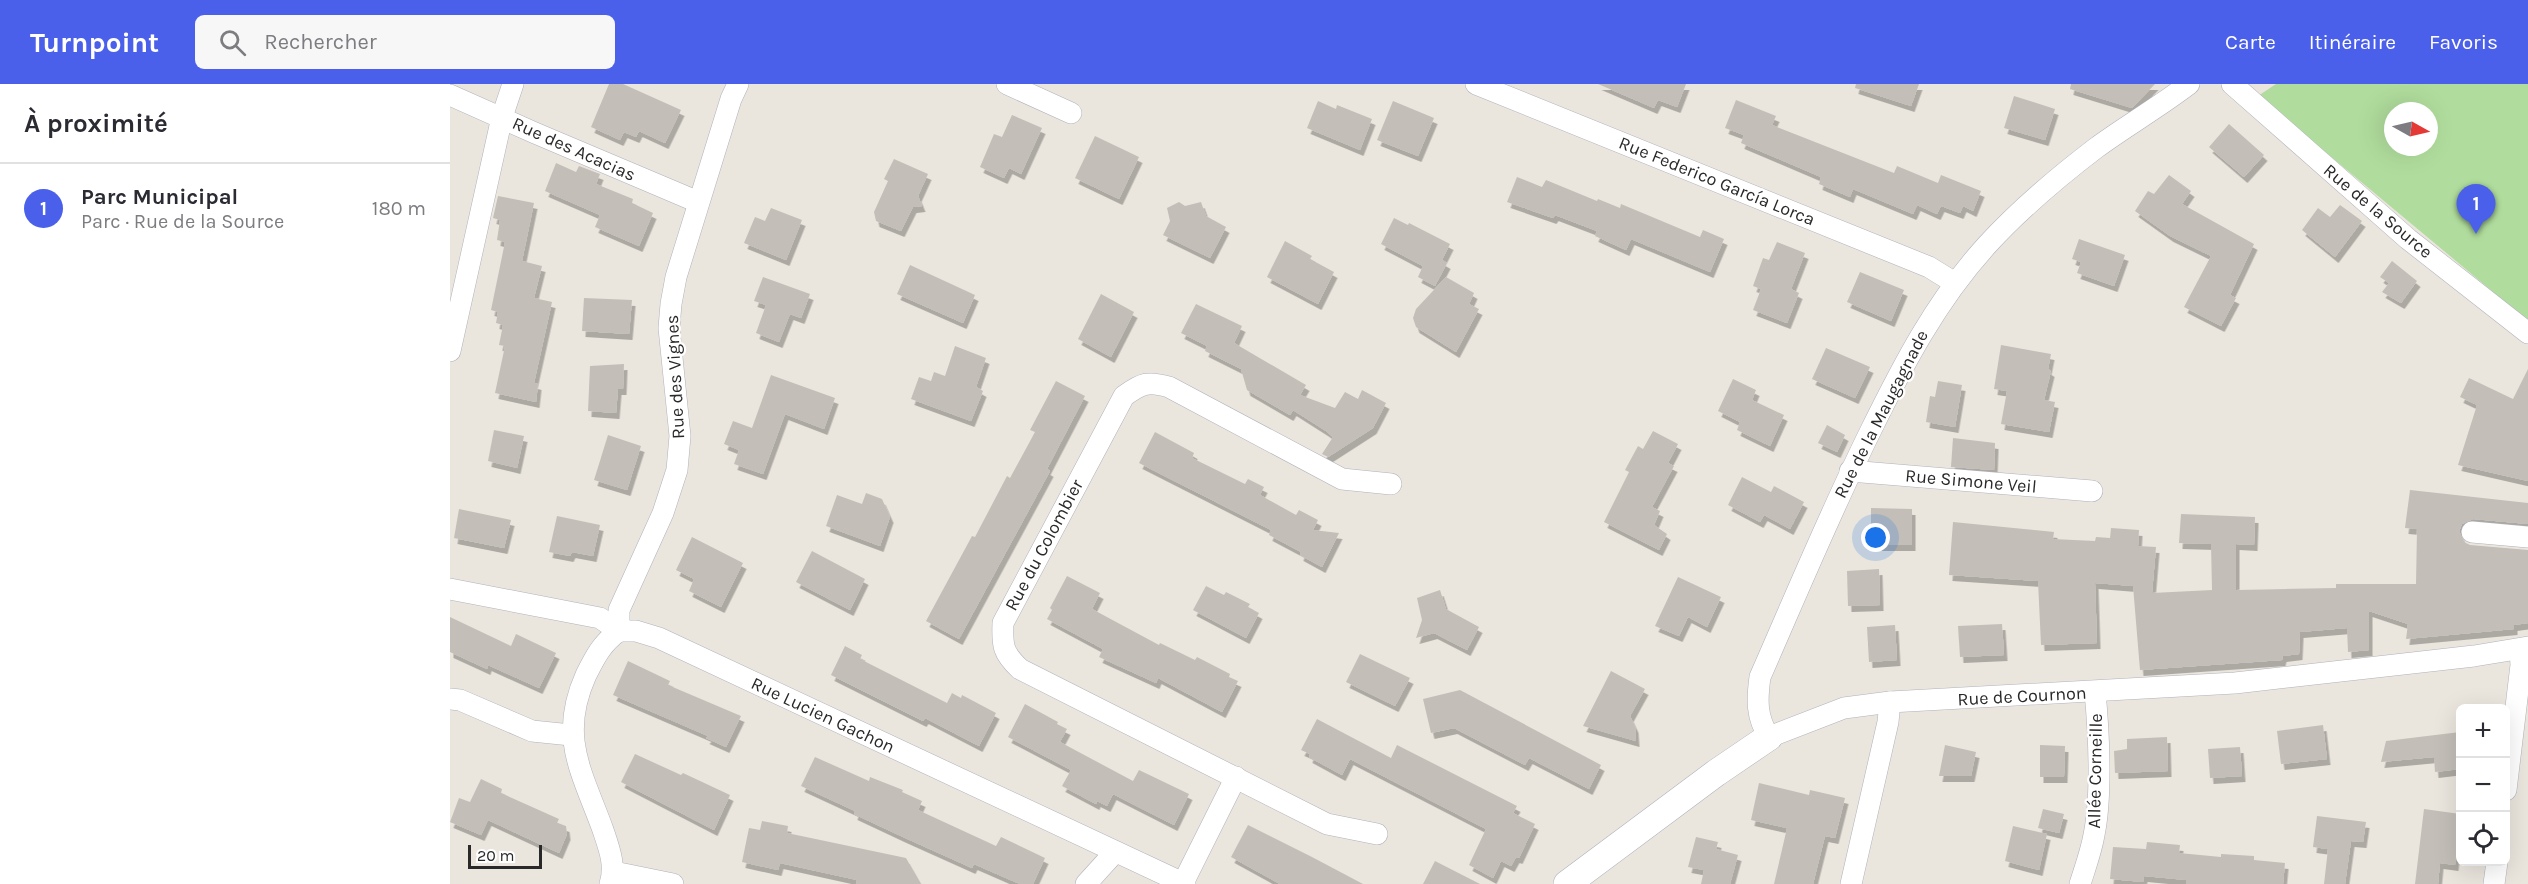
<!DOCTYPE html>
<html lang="fr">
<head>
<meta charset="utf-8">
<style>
	body { margin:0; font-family:Karla,sans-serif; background:#f7f7f7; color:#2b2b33 }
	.controls { position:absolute; right:18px; bottom:18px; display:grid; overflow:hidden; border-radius:9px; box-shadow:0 6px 24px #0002 }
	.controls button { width:54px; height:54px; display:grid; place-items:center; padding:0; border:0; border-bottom:2px solid #e1e1e2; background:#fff; color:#2b2b33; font:30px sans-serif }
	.compass { position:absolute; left:1934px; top:18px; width:54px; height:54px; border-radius:50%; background:#fff; box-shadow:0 6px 24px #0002; rotate:98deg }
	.scale { position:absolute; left:18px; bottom:15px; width:74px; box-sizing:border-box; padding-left:6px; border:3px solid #292929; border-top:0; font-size:16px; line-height:21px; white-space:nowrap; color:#292929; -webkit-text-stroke:4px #fff; paint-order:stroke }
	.you { position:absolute; left:1426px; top:454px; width:21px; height:21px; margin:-15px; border:4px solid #fff; border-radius:50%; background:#1a73e8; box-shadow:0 0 0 9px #1a73e833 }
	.badge { display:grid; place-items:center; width:39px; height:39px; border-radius:50%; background:#4a60ea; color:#fff; font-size:20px; font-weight:700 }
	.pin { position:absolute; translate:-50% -50px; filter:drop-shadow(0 2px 3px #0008) }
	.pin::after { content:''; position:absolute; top:32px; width:21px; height:18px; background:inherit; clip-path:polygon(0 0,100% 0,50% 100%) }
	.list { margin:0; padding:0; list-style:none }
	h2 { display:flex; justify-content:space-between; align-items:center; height:78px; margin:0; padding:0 24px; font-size:26px }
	h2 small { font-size:20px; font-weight:400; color:#7c7c81 }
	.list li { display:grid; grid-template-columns:39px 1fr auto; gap:18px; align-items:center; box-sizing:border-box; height:90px; padding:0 24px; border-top:2px solid #e1e1e2 }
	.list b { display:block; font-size:22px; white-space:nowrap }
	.list p { margin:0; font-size:20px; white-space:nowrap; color:#7c7c81 }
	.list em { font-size:20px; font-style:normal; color:#7c7c81 }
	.icon { flex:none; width:33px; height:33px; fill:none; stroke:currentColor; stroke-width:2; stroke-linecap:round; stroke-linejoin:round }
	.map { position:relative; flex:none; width:2078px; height:800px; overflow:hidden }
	header { display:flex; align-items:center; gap:36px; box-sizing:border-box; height:84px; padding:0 30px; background:#4a60ea; color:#fff }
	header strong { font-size:28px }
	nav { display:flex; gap:33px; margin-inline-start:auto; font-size:21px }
	.search { width:420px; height:54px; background:#f7f7f7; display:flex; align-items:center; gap:15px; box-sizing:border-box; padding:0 21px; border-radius:9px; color:#7c7c81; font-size:22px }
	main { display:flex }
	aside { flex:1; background:#fff }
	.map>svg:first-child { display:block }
</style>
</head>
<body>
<header>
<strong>Turnpoint</strong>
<div class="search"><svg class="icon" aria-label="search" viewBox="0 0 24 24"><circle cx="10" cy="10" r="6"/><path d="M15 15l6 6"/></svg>Rechercher</div>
<nav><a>Carte</a><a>Itinéraire</a><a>Favoris</a></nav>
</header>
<main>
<aside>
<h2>À proximité<small></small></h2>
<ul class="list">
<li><span class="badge">1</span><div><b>Parc Municipal</b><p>Parc · Rue de la Source</p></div><em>180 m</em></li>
</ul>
</aside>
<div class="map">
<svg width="2078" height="800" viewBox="0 0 2078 800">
	<defs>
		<filter id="shadow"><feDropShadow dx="3.5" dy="6" stdDeviation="0" flood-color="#0004"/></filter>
	</defs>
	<rect width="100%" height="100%" fill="#eae5dd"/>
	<path fill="#b0dd9d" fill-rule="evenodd" d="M1826,0H2078V237L1808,12ZM1943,27H1979V63H1943Z"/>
	<g fill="#c3bfb8" filter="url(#shadow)">
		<path d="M159,0H173L231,26L215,59L189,47L186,53L174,48L170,56L141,43Z"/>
		<path d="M1148,0H1236L1227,23L1208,16L1204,24Z"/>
		<path d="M1406,0H1469L1461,22L1405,4Z"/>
		<path d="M1621,0H1705L1682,24L1620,5Z"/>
		<path d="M1564,12L1605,25L1595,56L1554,44Z"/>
		<path d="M1286,16L1326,32L1322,41L1444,89L1447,82L1488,99L1491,91L1531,107L1523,127L1513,122L1510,129L1491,122L1487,130L1467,121L1463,130L1403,105L1400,113L1369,100L1371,93L1291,59L1294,51L1275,44Z"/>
		<path d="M868,17L886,25L887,21L922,35L910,66L857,44Z"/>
		<path d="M943,17L984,34L968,72L927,56Z"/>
		<path d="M562,31L592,44L571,90L559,84L554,94L530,83L544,50L552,53Z"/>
		<path d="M1779,40L1814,71L1794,93L1759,63Z"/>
		<path d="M645,52L689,73L669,115L625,94Z"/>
		<path d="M444,75L478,90L468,112L472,122L463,123L451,147L426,137L424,128L438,97L434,95Z"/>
		<path d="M106,79L126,88L129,82L150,90L146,100L183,115L182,119L203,129L189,162L145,143L150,131L95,107Z"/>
		<path d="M1719,91L1741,107L1732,120L1804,160L1780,211L1786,214L1771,242L1734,223L1761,172L1720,152L1685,127L1698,107L1704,110Z"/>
		<path d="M1067,93L1092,103L1096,96L1147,117L1148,115L1170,124L1171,120L1250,153L1253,146L1274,155L1260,188L1181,155L1176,166L1145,152L1147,147L1105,131L1103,134L1057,118Z"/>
		<path d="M48,112L84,119L72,177L92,182L84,214L102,218L84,299L88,300L86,318L45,309L55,262L49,261L53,241L46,239L48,228L41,226L55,158L47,156L50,136L43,134Z"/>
		<path d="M729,118L735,122L751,118L756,132L776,143L760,174L713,151L720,137L717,124Z"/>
		<path d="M1890,121L1912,137L1885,173L1852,146L1868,124L1880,133Z"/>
		<path d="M321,124L352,136L336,176L294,159L305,133L315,137Z"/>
		<path d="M944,134L958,141L959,139L1000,160L992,176L997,179L985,202L968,193L973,182L931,160Z"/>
		<path d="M1629,155L1675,171L1664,202L1627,189L1631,178L1622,175Z"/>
		<path d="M835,157L862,172L860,175L884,188L868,220L817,193Z"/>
		<path d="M1327,158L1355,169L1341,205L1349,209L1337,239L1303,226L1311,205L1303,202L1313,174L1319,176Z"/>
		<path d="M1942,177L1967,197L1951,219L1932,208L1939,199L1930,193Z"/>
		<path d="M460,181L525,211L513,239L447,210Z"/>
		<path d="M1410,188L1454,206L1441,237L1397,218Z"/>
		<path d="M313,193L360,210L351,234L340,230L329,258L306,249L316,221L304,217Z"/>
		<path d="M996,193L1024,209L1019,220L1029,225L1006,268L966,243L963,234L966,225Z"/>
		<path d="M651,210L684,228L661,273L628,255Z"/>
		<path d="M134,214L182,216L179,250L132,247Z"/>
		<path d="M746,220L792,242L784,259L856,301L850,311L885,324L895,308L908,315L912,306L936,319L923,344L878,373L872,370L883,353L876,347L843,326L840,331L797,306L791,285L755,267L757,262L731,249Z"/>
		<path d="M1551,261L1601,270L1598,285L1601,287L1594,316L1605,318L1599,348L1551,340L1557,307L1544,305Z"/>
		<path d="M505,262L536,274L526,303L533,307L521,337L461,315L469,293L481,297L484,288L495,292Z"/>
		<path d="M1376,264L1420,283L1405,314L1362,295Z"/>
		<path d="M174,280L173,305H168L166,329L138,327L140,282Z"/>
		<path d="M2078,285V397L2008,381L2027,321L2010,313L2019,294L2063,315Z"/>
		<path d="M321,291L385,314L374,345L335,330L313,390L284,380L289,366L274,360L283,337L302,344Z"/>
		<path d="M1283,295L1306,306L1302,316L1334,331L1320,362L1287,346L1290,338L1268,327Z"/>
		<path d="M606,297L635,312L597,385L600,387L509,555L476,537L522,452L525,453L557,392L560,394L585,348L580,346Z"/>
		<path d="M1488,297L1512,301L1505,343L1476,338L1480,312L1485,313Z"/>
		<path d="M1377,341L1395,351L1387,368L1368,359Z"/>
		<path d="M44,346L74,352L67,384L38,377Z"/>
		<path d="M1203,347L1228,360L1218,379L1224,382L1202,423L1210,427L1204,441L1217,450L1209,466L1154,438L1179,388L1175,386L1188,362L1193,365Z"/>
		<path d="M705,348L744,369L742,374L795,400L798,395L814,403L810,411L846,431L849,426L868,436L863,446L889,449L872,483L850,471L851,468L819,451L821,446L689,379Z"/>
		<path d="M158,351L191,362L177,406L144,396Z"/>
		<path d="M1503,354L1545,359L1544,386L1501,383Z"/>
		<path d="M1292,393L1321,408L1324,402L1354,418L1340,445L1314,431L1310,438L1278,421Z"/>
		<path d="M1960,406L2078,419V440L2023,435L2012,440L2009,447L2014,458L2020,461L2078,466V539L2064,541V545L1956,555L1958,540L1919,527V566L1898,568L1897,544L1850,548L1849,570L1833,572L1832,576L1690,586L1683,502L1645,499L1647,559L1591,561L1588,497L1499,491L1503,438L1604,448L1603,455L1645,457L1646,453L1660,454L1661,444L1689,446L1688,462L1706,463L1702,509L1762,506L1761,460L1729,459L1731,430L1805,433L1804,461L1786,460V506L1886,504V500H1966L1967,445L1955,444Z"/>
		<path d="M416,409L432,415L440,433L430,462L376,442L387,411L412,420Z"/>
		<path d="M1421,424L1462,425V461H1421Z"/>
		<path d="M9,425L61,436L54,464L4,454Z"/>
		<path d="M107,432L150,441L143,472L122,468L120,472L99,468Z"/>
		<path d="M242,453L293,479L271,523L239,507L244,495L226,486Z"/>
		<path d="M362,467L415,495L400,526L346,498Z"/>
		<path d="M1429,485L1430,521L1398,522L1397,487Z"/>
		<path d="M617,492L650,509L642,525L709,561L710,559L745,576L747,573L780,590L779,593L788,597L772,628L708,594L706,599L649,573L653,565L597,535L602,526L600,524Z"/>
		<path d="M1228,493L1271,513L1257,543L1238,533L1229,552L1205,542Z"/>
		<path d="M756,502L774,511L776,508L800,520L798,523L809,529L796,554L743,526Z"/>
		<path d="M990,506L996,525L1029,543L1017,566L984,549L966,554L972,536L967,514Z"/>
		<path d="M0,533L61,562L66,550L106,569L89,604L38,581L37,585L0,568Z"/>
		<path d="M1552,540L1554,571L1510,573L1508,542Z"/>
		<path d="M1445,541L1447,576L1419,578L1417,543Z"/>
		<path d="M395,562L412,571L410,575L497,619L502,609L511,614L512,611L546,629L529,662L475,634L473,637L381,591Z"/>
		<path d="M910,570L960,594L945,622L896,598Z"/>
		<path d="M178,577L220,597L218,601L291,632L276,663L256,654L258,652L163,611Z"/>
		<path d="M1161,587L1195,605L1180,632L1185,643L1186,657L1133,642Z"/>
		<path d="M1010,606L1151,681L1139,705L1079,674L1075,681L1004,644L981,649L973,615Z"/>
		<path d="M575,620L608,638L607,640L617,645L610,658L683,697L689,686L739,710L724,741L663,710L657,722L647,717L646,720L612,702L621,686L558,653Z"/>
		<path d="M867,635L941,674L947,661L1067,722L1063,729L1085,740L1069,774L1066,773L1061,782L1051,777L1043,794L1019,781L1036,745L900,675L892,691L859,673L860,670L851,666Z"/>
		<path d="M1873,641L1877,675L1831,680L1827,647Z"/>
		<path d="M2010,648V685L1985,688L1984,673L1931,678L1936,657Z"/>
		<path d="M1717,653L1718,687L1665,689L1664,667L1677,665V655Z"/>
		<path d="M1495,661L1526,668L1521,692H1489Z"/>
		<path d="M1590,661L1615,662L1614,693H1590Z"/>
		<path d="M1790,663L1792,692L1760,694L1758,665Z"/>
		<path d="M185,670L231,691L233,689L280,711L264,746L171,698Z"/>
		<path d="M365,673L419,697L420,693L453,706L452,708L472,717L468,726L546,762L551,753L595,774L583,800H570L524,780L522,784L453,753L404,730L405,727L351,702Z"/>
		<path d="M31,695L52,705L51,709L109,735L107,739L116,742L117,750L109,769L38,736L31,751L0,738L9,714L20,718Z"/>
		<path d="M1309,699L1359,711L1360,706L1395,714L1385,754L1375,752L1363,800H1324L1337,744L1301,736Z"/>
		<path d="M1593,725L1614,730L1609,749L1588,744Z"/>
		<path d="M1974,725L2010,730L2005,781L1990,779L1988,800H1965Z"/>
		<path d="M1867,732L1916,738L1913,758L1901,757L1895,800H1874L1878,765L1863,763Z"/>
		<path d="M312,737L338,742L337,749L456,774L471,800H406L407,796L330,779L328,786L292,778L299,744L310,746Z"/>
		<path d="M798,741L862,773L913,800H830L781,773Z"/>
		<path d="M1563,742L1597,750L1589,786L1555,777Z"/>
		<path d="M1246,753L1268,758L1266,765L1288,771L1280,800H1251L1254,786L1238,783Z"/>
		<path d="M1697,758L1730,761L1729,769L1771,773V770L1804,772V776L1835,779L1833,800H1736V796L1694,792L1693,798L1660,795L1663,763L1696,765Z"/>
		<path d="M985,777L1030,800H973Z"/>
	</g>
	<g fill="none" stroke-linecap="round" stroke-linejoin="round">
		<g stroke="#b0b2bc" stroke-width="22">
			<g id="minor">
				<path d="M557,0L621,29"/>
				<path d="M1026,0L1479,183L1505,199"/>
				<path d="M1739,0C1709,23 1676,42 1646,64C1608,93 1570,125 1537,161C1486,217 1453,281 1420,348C1380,429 1346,511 1310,593C1307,615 1306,633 1319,653L1394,624L1440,618L1785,599L2024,572L2078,563"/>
				<path d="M1782,0L1958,155L2078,249"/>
				<path d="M0,11L85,49L248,118"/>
				<path d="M0,267L52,33L63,0"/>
				<path d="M1400,387L1642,407"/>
				<path d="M2022,448L2078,453"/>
				<path d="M0,505L150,534L169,547H186L209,554L735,800"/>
				<path d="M0,615L10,616L82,647L121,651"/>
				<path d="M2056,706L2071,581L2070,565"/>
				<path d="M927,750L877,740L570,585C553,569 552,562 553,539L674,312C692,299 698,297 719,303L892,395L941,400"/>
				<path d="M164,788L223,800"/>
				<path d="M733,799L786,693"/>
				<path d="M160,800C166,781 159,764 153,746C132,688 108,653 136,591C145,573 152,559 169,547V526L213,429L227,386L230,352L219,244L221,220L226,193L281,15L288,0"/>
				<path d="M636,800L665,768"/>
				<path d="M1401,800L1438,638L1440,618"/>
				<path d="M1630,800C1635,784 1641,768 1644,751C1652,712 1649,649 1645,608"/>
				<path d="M2044,800L2047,778"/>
			</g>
		</g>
		<g stroke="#b0b2bc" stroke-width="28">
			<path id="tertiary" d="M1117,800L1266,689L1319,653"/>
		</g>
		<use href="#minor" stroke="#fff" stroke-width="21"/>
		<use href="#tertiary" stroke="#fff" stroke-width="27"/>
	</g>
	<g text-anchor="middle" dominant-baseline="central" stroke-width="4.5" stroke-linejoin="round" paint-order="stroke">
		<g font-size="18" fill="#292929" stroke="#fff">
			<text transform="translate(124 65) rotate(24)">Rue des Acacias</text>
			<text transform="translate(1267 97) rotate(22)">Rue Federico García Lorca</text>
			<text transform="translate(1928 127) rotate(40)">Rue de la Source</text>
			<text transform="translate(225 293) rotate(-93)">Rue des Vignes</text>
			<text transform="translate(1431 330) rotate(-63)">Rue de la Maugagnade</text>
			<text transform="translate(1521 397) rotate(5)">Rue Simone Veil</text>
			<text transform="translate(594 461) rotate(-62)">Rue du Colombier</text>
			<text transform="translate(1572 612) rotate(-3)">Rue de Cournon</text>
			<text transform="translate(373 631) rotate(25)">Rue Lucien Gachon</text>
			<text transform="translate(1645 687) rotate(-89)">Allée Corneille</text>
		</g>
	</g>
</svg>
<div class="controls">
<button>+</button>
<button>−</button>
<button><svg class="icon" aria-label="locate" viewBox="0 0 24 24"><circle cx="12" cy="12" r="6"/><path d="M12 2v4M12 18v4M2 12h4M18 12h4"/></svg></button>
</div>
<svg class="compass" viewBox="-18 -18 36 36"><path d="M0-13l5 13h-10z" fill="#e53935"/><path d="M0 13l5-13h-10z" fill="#7c7c81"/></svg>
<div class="scale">20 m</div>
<div class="you"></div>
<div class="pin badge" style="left:2026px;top:150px">1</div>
</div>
</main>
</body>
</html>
